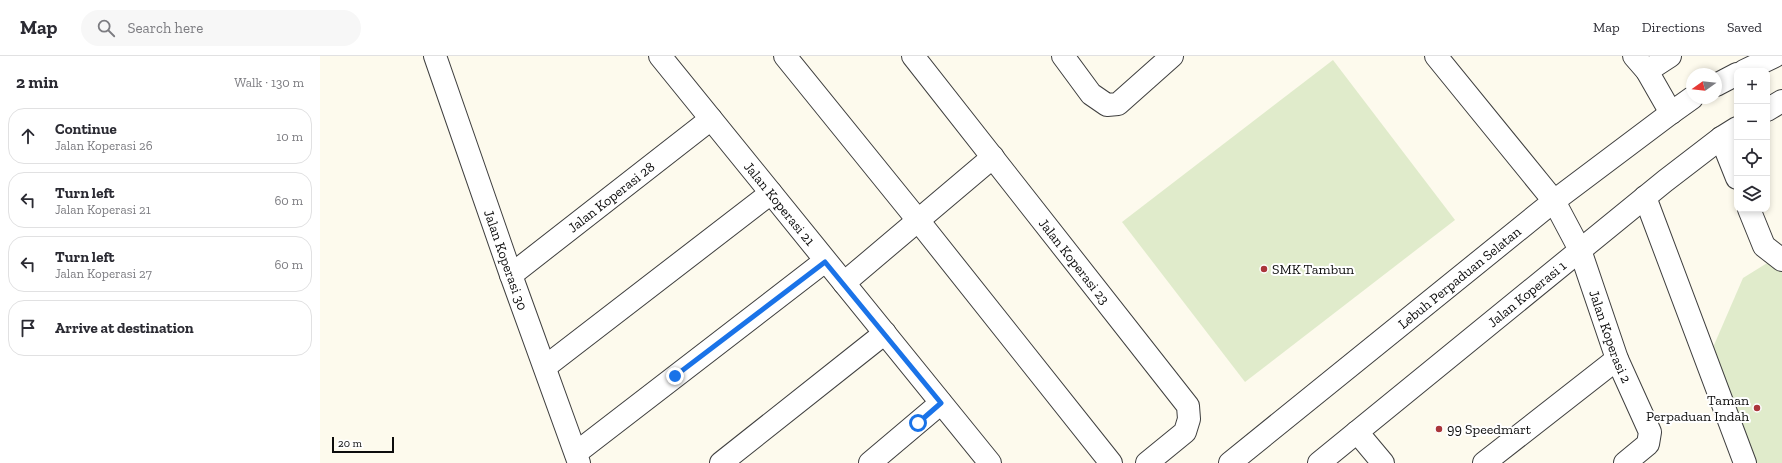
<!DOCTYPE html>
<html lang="en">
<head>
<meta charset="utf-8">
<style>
	body { margin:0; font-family:"Zilla Slab",serif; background:#f7f7f7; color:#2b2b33 }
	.controls { position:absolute; right:12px; top:12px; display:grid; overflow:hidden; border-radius:8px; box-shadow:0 2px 6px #0003 }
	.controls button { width:36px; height:36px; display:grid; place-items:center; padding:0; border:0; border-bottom:1px solid #e1e1e2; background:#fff; color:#2b2b33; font:20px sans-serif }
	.compass { position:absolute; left:1366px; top:12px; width:36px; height:36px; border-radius:50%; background:#fff; box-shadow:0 2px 6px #0003; rotate:255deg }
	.scale { position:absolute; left:12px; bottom:10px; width:62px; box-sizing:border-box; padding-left:4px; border:2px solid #0c0c0c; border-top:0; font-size:11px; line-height:14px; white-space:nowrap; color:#0c0c0c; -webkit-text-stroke:3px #fff; paint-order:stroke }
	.stop { position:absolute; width:12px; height:12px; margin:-9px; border:3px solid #1a73e8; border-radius:50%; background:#fff }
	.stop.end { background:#1a73e8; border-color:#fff; box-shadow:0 1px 4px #0008 }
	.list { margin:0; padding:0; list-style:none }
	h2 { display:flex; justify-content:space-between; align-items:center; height:52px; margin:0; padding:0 16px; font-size:17px }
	h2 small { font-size:13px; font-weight:400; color:#7c7c81 }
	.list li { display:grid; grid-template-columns:26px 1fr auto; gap:12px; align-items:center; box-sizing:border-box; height:56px; margin:0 8px 8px; padding:0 8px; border:1px solid #e1e1e2; border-radius:16px }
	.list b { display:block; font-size:15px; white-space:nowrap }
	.list p { margin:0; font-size:13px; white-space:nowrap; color:#7c7c81 }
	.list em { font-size:13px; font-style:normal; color:#7c7c81 }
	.icon { flex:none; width:22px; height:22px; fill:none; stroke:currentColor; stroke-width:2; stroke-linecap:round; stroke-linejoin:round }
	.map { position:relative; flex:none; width:1462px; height:407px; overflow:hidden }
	header { display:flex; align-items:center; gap:24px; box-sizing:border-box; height:56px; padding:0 20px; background:#fff; border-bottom:1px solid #e1e1e2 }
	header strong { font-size:19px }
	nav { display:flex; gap:22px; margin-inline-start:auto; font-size:14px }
	.search { width:280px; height:36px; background:#f7f7f7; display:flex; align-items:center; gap:10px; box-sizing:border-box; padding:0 14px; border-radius:22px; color:#7c7c81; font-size:15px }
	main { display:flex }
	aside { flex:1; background:#fff }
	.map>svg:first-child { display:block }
</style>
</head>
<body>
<header>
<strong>Map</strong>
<div class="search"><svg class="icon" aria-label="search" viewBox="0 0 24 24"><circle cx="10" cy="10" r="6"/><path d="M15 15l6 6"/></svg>Search here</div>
<nav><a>Map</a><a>Directions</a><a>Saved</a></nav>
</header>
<main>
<aside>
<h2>2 min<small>Walk · 130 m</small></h2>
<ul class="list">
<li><svg class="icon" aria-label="ahead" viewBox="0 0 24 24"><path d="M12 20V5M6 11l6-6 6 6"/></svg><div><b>Continue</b><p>Jalan Koperasi 26</p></div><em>10 m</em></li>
<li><svg class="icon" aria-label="left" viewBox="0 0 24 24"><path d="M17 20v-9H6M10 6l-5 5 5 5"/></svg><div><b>Turn left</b><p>Jalan Koperasi 21</p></div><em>60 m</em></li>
<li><svg class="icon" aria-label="left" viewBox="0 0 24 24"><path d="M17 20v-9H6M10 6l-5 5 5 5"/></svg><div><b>Turn left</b><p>Jalan Koperasi 27</p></div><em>60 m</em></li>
<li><svg class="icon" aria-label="arrive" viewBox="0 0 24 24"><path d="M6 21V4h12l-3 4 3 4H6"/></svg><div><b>Arrive at destination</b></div></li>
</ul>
</aside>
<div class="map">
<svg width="1462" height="407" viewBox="0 0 1462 407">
	<rect width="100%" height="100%" fill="#fdfaed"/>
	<g fill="#e0ebcb">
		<path d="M1013,4L1135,164L925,326L802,166Z"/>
		<path d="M1452,204L1462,210V407H1433L1391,296L1423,222Z"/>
	</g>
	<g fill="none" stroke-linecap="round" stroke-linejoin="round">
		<g stroke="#3f3f3f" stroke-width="24">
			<g id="minor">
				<path id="s1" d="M115,0L191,219L259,407"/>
				<path id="s2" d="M340,0L670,407"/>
				<path d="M465,0L597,163L791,407"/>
				<path id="s3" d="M593,0L868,350L869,363L865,376L827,407"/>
				<path d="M743,0L771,38L787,49L798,48L852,0"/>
				<path id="s4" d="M1116,0L1234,145L1260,194L1297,303L1330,376L1328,388L1305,407"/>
				<path d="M1314,0L1327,15L1351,57"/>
				<path d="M1327,15L1350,0"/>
				<path d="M1424,15L1455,0"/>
				<path d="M1396,29L1417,18"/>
				<path d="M1447,54L1462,45"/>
				<path d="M1401,82L1417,122"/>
				<path d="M1325,141L1425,407"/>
				<path d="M1429,153L1444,190L1462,204"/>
				<path id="s5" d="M191,219L391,63"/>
				<path d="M524,227L673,101"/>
				<path d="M225,311L451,137"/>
				<path d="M1037,376L1063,407"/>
				<path d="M256,397L505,205"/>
				<path d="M401,407L565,277"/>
				<path d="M550,407L621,347"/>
				<path id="s6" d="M910,407L1234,145L1351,57L1372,42"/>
				<path id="s7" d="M999,407L1345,125L1401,82L1417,72"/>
				<path d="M1164,407L1297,303"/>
			</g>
		</g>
		<use href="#minor" stroke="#fff" stroke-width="22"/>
	</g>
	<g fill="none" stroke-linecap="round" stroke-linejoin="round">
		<path stroke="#1a73e8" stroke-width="5" d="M355,320L505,206L621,347L598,367"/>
	</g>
	<g fill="#aa353a" stroke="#fff" stroke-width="1.5">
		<circle cx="944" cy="213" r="4"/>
		<circle cx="1437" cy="352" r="4"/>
		<circle cx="1119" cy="373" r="4"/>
	</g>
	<g text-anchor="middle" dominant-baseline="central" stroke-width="4" stroke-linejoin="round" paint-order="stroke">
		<g font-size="14" fill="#0c0c0c" stroke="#fff">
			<text stroke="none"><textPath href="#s5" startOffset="127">Jalan Koperasi 28</textPath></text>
			<text stroke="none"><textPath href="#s2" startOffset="190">Jalan Koperasi 21</textPath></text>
			<text stroke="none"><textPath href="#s1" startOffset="216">Jalan Koperasi 30</textPath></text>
			<text stroke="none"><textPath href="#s3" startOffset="261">Jalan Koperasi 23</textPath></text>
			<text stroke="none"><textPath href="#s6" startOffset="295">Lebuh Perpaduan Selatan</textPath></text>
			<text stroke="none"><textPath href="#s7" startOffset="268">Jalan Koperasi 1</textPath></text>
			<text stroke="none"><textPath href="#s4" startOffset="334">Jalan Koperasi 2</textPath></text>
		</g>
		<g font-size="14" fill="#0c0c0c" stroke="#fff" text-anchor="start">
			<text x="952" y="213">SMK Tambun</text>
			<text x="1429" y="344" text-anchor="end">Taman<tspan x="1429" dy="16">Perpaduan Indah</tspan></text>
			<text x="1127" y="373">99 Speedmart</text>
		</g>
	</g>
</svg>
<div class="controls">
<button>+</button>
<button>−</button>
<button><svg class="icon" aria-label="locate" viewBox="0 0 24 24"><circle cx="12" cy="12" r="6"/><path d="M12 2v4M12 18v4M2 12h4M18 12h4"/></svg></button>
<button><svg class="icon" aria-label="layers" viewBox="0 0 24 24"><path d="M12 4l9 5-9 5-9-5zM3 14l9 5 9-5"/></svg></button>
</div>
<svg class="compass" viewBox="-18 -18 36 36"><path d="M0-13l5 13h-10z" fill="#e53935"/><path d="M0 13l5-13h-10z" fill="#7c7c81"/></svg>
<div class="scale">20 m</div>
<div class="stop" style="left:598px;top:367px"></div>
<div class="stop end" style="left:355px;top:320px"></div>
</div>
</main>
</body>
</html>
